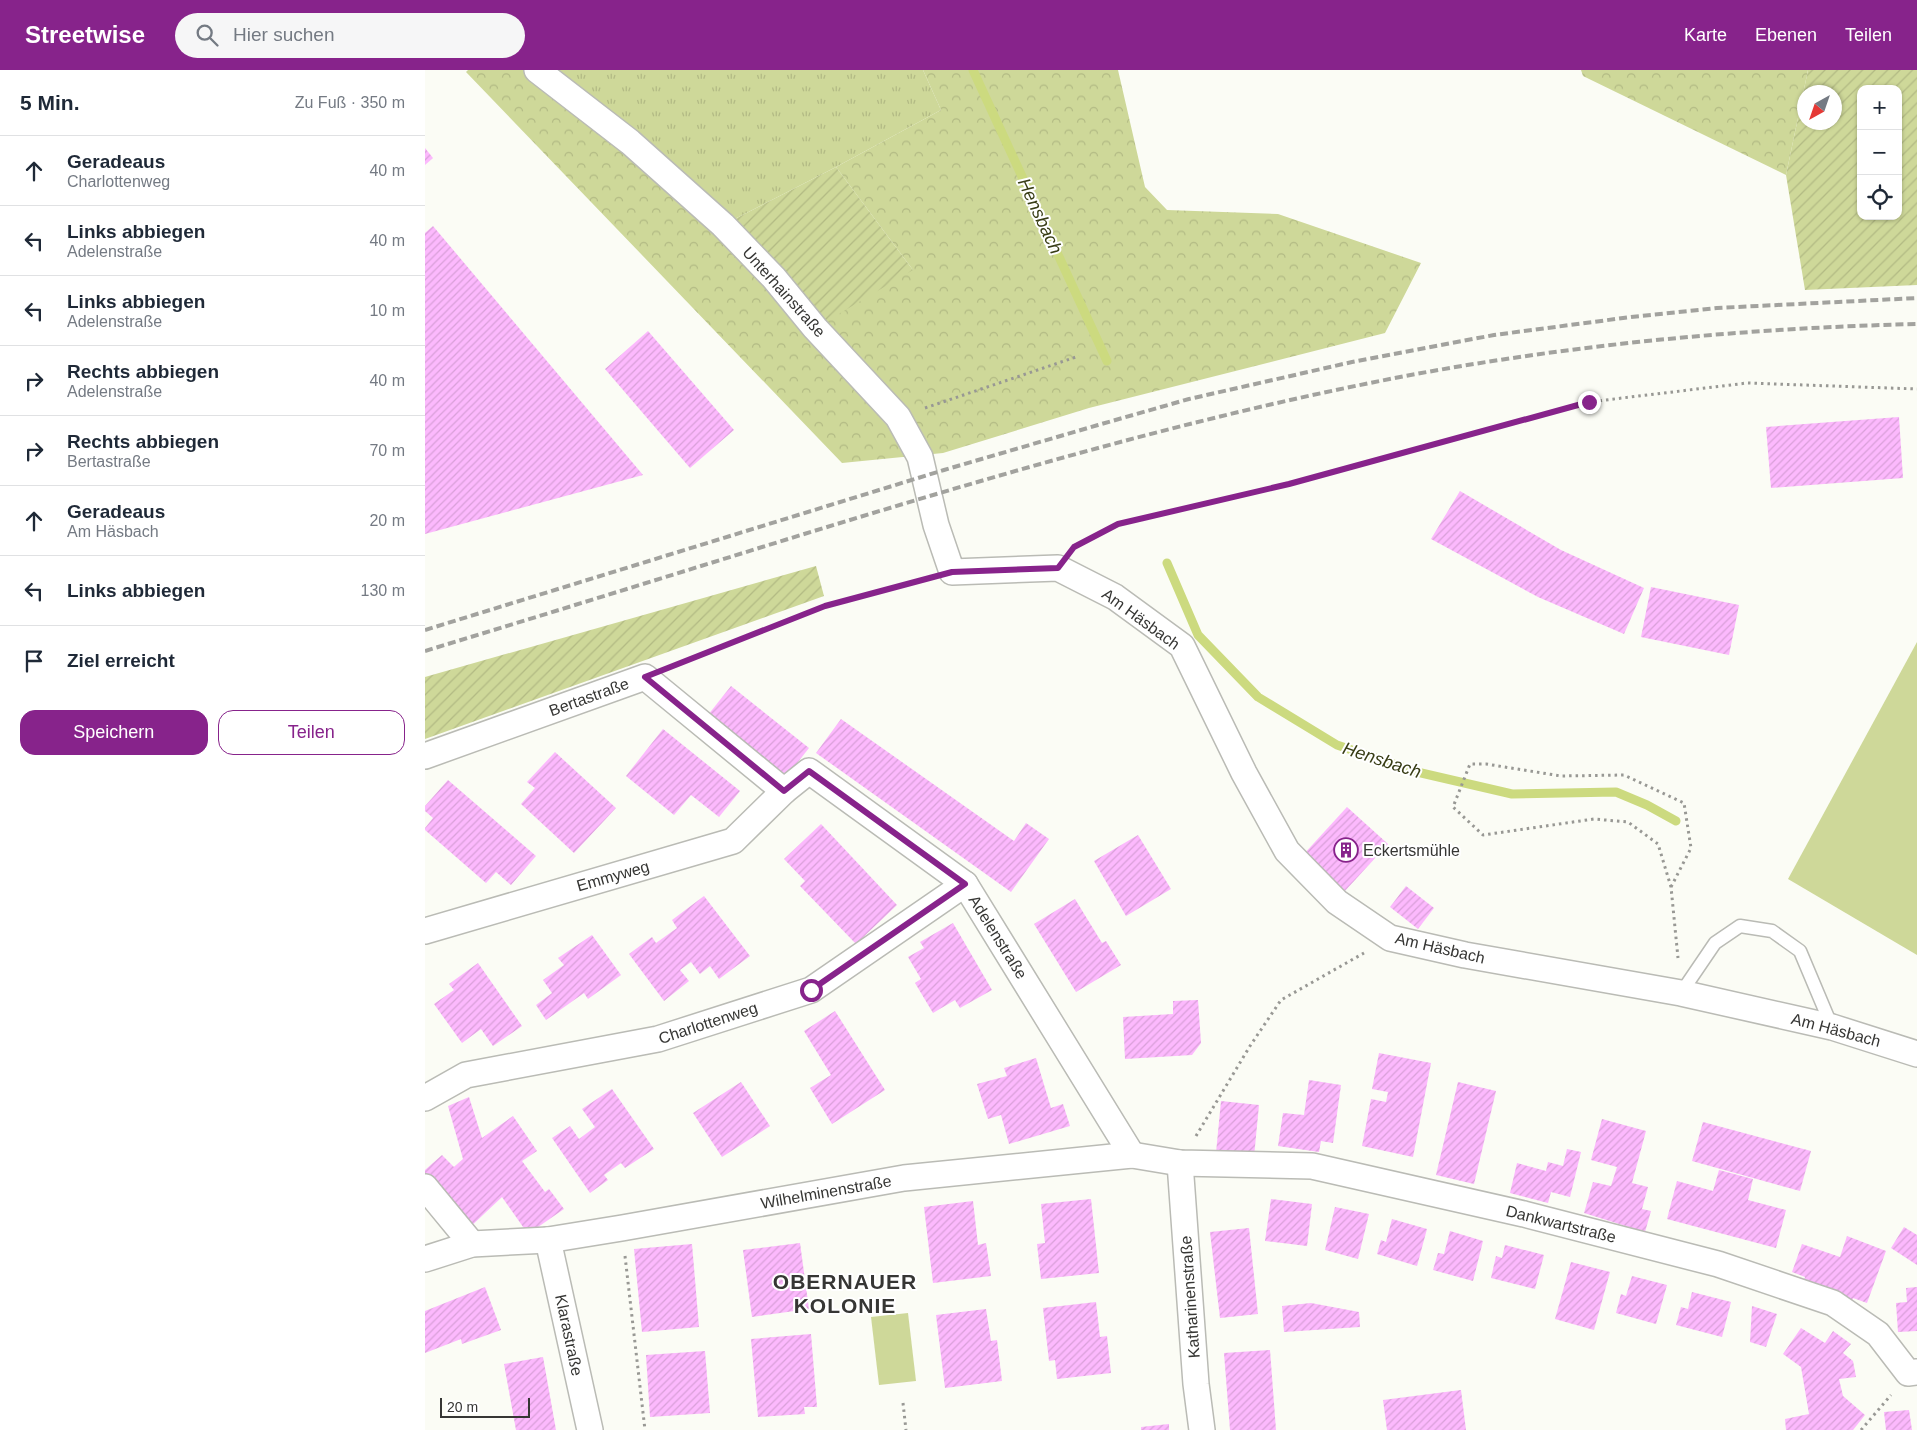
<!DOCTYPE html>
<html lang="de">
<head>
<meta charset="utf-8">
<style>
	body { margin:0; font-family:Helvetica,sans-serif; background:#f6f6f7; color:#1f2937 }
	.controls { position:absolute; right:15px; top:15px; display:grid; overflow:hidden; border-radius:10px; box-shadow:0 1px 4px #0004 }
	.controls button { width:45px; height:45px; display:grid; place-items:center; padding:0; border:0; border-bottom:1px solid #e0e1e3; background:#fff; color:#1f2937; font:25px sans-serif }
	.compass { position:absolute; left:1372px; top:15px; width:45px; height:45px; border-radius:50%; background:#fff; box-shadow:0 1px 4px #0004; rotate:220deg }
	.scale { position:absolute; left:15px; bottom:12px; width:90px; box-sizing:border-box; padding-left:5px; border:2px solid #363634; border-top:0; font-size:14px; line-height:18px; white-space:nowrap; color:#363634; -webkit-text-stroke:4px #fff; paint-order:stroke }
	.stop { position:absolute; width:15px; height:15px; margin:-11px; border:4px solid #87238b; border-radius:50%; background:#fff }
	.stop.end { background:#87238b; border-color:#fff; box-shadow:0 1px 5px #0008 }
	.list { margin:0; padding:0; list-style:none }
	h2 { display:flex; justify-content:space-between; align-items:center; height:65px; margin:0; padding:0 20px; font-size:21px }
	h2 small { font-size:16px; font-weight:400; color:#747a83 }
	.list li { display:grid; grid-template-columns:32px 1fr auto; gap:15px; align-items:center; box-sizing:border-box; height:70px; padding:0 20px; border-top:1px solid #e0e1e3 }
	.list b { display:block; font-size:19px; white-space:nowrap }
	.list p { margin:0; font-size:16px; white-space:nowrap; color:#747a83 }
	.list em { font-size:16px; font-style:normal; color:#747a83 }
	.actions { display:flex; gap:10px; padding:15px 20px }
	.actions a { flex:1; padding:11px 0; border:1px solid #87238b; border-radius:15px; text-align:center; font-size:18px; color:#87238b }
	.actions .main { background:#87238b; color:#fff }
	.icon { flex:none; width:28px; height:28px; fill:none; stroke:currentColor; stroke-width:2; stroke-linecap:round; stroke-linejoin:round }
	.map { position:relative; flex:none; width:1492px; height:1360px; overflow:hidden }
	header { display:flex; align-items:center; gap:30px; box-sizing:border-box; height:70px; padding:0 25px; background:#87238b; color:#fff }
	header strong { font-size:24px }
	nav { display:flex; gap:28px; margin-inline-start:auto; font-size:18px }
	.search { width:350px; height:45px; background:#f6f6f7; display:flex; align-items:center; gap:12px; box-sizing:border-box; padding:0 18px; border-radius:28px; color:#747a83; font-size:19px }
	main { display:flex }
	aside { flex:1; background:#fff }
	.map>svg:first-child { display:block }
</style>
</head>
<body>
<header>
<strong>Streetwise</strong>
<div class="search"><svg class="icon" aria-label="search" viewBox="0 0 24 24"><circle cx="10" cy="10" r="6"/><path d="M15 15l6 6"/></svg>Hier suchen</div>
<nav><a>Karte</a><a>Ebenen</a><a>Teilen</a></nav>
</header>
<main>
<aside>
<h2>5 Min.<small>Zu Fuß · 350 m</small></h2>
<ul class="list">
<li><svg class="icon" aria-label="ahead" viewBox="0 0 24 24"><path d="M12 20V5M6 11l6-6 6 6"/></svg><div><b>Geradeaus</b><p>Charlottenweg</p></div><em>40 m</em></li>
<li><svg class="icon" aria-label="left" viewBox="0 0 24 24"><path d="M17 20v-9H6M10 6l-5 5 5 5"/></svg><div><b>Links abbiegen</b><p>Adelenstraße</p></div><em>40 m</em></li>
<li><svg class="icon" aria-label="left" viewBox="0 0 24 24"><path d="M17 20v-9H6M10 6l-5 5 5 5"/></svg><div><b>Links abbiegen</b><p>Adelenstraße</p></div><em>10 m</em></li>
<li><svg class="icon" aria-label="right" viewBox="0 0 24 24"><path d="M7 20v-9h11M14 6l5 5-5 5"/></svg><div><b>Rechts abbiegen</b><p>Adelenstraße</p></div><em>40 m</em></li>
<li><svg class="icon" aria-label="right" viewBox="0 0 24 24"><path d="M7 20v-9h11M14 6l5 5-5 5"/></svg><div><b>Rechts abbiegen</b><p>Bertastraße</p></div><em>70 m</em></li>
<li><svg class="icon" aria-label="ahead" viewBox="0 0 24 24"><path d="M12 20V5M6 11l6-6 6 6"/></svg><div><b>Geradeaus</b><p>Am Häsbach</p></div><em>20 m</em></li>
<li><svg class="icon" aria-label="left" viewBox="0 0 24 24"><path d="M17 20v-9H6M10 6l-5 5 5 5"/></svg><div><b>Links abbiegen</b></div><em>130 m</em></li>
<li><svg class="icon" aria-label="arrive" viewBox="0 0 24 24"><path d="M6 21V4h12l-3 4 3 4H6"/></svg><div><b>Ziel erreicht</b></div></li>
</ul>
<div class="actions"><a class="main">Speichern</a><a>Teilen</a></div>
</aside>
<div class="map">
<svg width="1492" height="1360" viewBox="0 0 1492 1360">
	<defs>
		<pattern id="grass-tufts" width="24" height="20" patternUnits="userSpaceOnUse" patternTransform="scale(1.25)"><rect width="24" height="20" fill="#ced899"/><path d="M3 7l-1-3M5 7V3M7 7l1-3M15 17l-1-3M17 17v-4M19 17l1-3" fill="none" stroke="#b2ba84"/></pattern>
		<pattern id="forest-crowns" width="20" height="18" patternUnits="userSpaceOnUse" patternTransform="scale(1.25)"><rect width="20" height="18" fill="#ced899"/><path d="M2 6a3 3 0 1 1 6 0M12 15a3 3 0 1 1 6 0" fill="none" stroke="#b2ba84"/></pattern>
		<pattern id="garden-furrows" width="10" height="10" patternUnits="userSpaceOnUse" patternTransform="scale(1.25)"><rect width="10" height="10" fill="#ced899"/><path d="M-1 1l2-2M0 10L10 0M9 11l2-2" fill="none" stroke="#b2ba84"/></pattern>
		<pattern id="building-hatch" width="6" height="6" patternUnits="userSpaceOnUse" patternTransform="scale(1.25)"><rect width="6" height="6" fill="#fcb9fd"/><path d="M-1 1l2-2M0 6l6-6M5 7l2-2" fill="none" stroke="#d9a0d9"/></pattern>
	</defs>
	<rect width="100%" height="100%" fill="#fbfcf5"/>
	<path fill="url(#grass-tufts)" d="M112,0H498L516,40L411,97L298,155Z"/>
	<g fill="url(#forest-crowns)">
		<path d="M43,0H112L298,155L488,200L411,97L516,40L498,0H693L720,117L742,140L853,144L996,193L960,263L664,338L518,383L417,393L41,2Z"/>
		<path d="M1156,0H1383L1361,105L1158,6Z"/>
	</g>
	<g fill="#ced899">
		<path d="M1492,572V885L1363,809Z"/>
		<path d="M483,1243L491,1311L454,1315L446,1247Z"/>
	</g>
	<g fill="url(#garden-furrows)" fill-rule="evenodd">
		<path d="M1383,0H1492V215L1380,220L1361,105ZM1436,19H1473V146H1436ZM1380,22H1410V52H1380Z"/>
		<path d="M411,97L488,200L390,258L298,155Z"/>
		<path d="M391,496L399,526L0,669V607Z"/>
	</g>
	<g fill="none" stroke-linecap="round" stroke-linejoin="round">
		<g stroke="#ccda7f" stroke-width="9">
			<path d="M548,0L682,291"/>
			<path d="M742,493L773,565L833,627L912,675L992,702L1087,724L1191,722L1222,735L1251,751"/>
		</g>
	</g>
	<g fill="url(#building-hatch)">
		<path d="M0,78L8,88L0,95Z"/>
		<path d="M8,156L218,405L0,464V163Z"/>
		<path d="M223,261L309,360L265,398L180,299Z"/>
		<path d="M1474,347L1478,408L1346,418L1341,357Z"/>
		<path d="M1035,421L1136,480L1219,518L1199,564L1113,527L1006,469Z"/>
		<path d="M1226,517L1314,535L1304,585L1216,567Z"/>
		<path d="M306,616L384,678L361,707L283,645Z"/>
		<path d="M416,649L589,771L601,753L624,769L586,822L391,683Z"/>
		<path d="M238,659L315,721L294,747L266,725L249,745L201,706Z"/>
		<path d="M130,682L191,738L149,783L96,734L110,718L102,712Z"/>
		<path d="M23,710L111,786L86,815L71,802L61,813L0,760V758L8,748L0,741V736Z"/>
		<path d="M922,737L963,774L919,822L878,785Z"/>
		<path d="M396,754L472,835L431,874L375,816L380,811L359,789Z"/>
		<path d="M713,765L746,819L701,846L669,791Z"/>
		<path d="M981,816L1009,838L993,859L965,837Z"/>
		<path d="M279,826L325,886L294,909L285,896L275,904L266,892L255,900L264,911L239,931L204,884L227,867L231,873L252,858L247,850Z"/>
		<path d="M650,829L677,873L681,871L696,895L651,922L609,854Z"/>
		<path d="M528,853L567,920L535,938L530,930L508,943L490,913L496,909L483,887L499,878L495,872Z"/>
		<path d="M167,865L196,905L163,929L159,923L121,950L111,935L127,923L118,910L139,895L133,888Z"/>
		<path d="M53,893L97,956L68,976L56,959L37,973L9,934L29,920L24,914Z"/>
		<path d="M773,930L776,973L767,985L700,989L698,947L748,944V931Z"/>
		<path d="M410,941L460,1020L407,1054L385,1018L406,1005L379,961Z"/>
		<path d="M954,983L1006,993L988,1087L937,1076L946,1029L961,1032L963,1022L947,1019Z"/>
		<path d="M611,988L626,1038L638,1034L645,1056L584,1074L576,1045L563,1049L552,1014L582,1006L579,998Z"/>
		<path d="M884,1010L916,1015L908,1073L896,1071L894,1082L853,1076L858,1043L879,1045Z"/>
		<path d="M316,1012L345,1056L297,1087L268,1043Z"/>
		<path d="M1033,1012L1071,1021L1049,1114L1011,1105Z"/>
		<path d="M187,1019L229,1079L200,1098L196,1093L179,1105L183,1110L165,1123L127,1068L145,1056L154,1069L170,1057L157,1039Z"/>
		<path d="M44,1027L57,1068L88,1046L112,1081L97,1091L120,1122L124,1119L139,1139L103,1164L77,1127L42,1160L0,1112V1100L17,1085L29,1097L38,1089L23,1036Z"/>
		<path d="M796,1031L834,1035L829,1087L791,1083Z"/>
		<path d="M1177,1049L1221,1061L1207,1113L1223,1117L1217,1139L1226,1141L1220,1162L1159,1143L1168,1112L1186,1116L1192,1097L1166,1090Z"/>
		<path d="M1278,1052L1386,1081L1375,1121L1267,1091Z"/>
		<path d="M1142,1079L1156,1082L1145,1127L1126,1122L1123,1133L1085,1123L1092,1093L1121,1101L1123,1092L1138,1096Z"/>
		<path d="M1294,1100L1328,1109L1323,1130L1361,1140L1351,1178L1242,1149L1252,1111L1288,1121Z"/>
		<path d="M666,1129L674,1203L616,1209L612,1174L620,1173L616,1134Z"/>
		<path d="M846,1129L887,1134L882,1176L840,1171Z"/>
		<path d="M548,1131L553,1175L561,1173L566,1206L508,1213L499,1137Z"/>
		<path d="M910,1137L944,1144L933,1189L900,1180Z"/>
		<path d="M967,1149L1002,1159L992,1196L952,1184L956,1170L961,1172Z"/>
		<path d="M1479,1157L1492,1165V1195L1466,1178Z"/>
		<path d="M824,1158L833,1244L795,1248L785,1162Z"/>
		<path d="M1025,1161L1058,1171L1048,1211L1008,1200L1013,1183L1019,1184Z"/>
		<path d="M1422,1166L1461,1181L1442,1233L1428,1228L1425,1236L1377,1217L1380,1207L1367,1202L1377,1174L1415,1187Z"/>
		<path d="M375,1173L384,1239L327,1247L318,1180Z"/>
		<path d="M267,1174L274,1257L217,1262L209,1179Z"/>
		<path d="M1080,1175L1119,1185L1110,1219L1066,1208L1071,1186L1077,1188Z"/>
		<path d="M1146,1192L1185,1202L1169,1260L1130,1249Z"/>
		<path d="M1207,1206L1242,1215L1231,1254L1191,1243L1196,1224L1201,1226Z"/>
		<path d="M60,1217L76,1260L37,1274L36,1269L0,1283V1241Z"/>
		<path d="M1492,1217V1261L1473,1262L1471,1233L1482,1232L1481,1218Z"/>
		<path d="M1267,1222L1306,1232L1297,1267L1251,1255L1256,1237L1263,1239Z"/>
		<path d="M671,1232L675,1267L682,1266L686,1303L632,1309L630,1290L624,1291L618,1238Z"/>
		<path d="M886,1233L934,1242L935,1257L859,1262L857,1236Z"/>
		<path d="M1327,1236L1352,1244L1341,1277L1325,1272Z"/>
		<path d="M561,1239L566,1271L572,1270L577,1311L520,1318L511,1245Z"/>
		<path d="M1376,1258L1400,1273L1408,1261L1426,1274L1418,1283L1428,1291L1431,1307L1414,1309L1418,1326L1440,1345L1428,1360H1361L1360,1349L1384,1344L1376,1297L1358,1284Z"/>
		<path d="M386,1264L392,1337H379L380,1344L333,1347L326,1269Z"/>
		<path d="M845,1280L851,1360H805L799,1283Z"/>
		<path d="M280,1281L285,1343L225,1347L221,1285Z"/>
		<path d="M118,1287L131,1360H91L79,1294Z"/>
		<path d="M1036,1320L1041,1360H962L958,1330Z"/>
		<path d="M1484,1340L1487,1360H1461L1459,1342Z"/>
		<path d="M744,1354V1360H716V1357Z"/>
	</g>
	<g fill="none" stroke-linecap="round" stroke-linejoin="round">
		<g stroke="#babbb5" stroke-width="15">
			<path id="service" d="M1256,923L1290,873L1315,856L1347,861L1375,881L1407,957"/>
		</g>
		<g stroke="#babbb5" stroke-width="28">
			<g id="minor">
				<path d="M112,0L205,72L298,155L349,208L390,258L473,347L495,387L511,455L527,502L633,498L690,527L757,576L819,703L862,781L912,832L965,868L1040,885L1256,923L1407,957L1492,984"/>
				<path d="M0,686L220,607L359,721L384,701L540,814L707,1085"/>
				<path d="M0,861L308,771L359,721"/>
				<path d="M0,1028L41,1005L233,969L386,920L540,814"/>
				<path d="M755,1093L771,1314L777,1360"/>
				<path d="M0,1117L47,1174"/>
				<path d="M123,1170L165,1360"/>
				<path d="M0,1189L47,1174L123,1170L197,1158L479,1108L707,1085L755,1093L887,1096L1099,1144L1293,1194L1408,1233L1453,1264L1483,1303L1492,1302"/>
			</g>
		</g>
		<g stroke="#989894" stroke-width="3" stroke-dasharray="2.5 4" stroke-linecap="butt">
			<path d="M500,338L654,286"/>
			<path d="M650,477L693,454L864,414L1164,332L1322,313L1492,319"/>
			<path d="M251,595L400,536L500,509"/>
			<path d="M1246,817L1266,778L1259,733L1199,705L1136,706L1061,694H1045L1028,737L1058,765L1169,749L1203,752L1233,774L1246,817L1253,888"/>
			<path d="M771,1066L825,976L856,930L939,883"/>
			<path d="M200,1186L220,1360"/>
			<path d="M478,1333L481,1360"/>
			<path d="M1436,1360L1466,1325"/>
		</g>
		<use href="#service" stroke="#fff" stroke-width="12"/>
		<use href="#minor" stroke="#fff" stroke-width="25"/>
		<g stroke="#a2a29e" stroke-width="4" stroke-dasharray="8 4" stroke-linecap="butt">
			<path d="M0,560L519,400L673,355L764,329L927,292L1069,265L1206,247L1292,238L1492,228"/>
			<path d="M0,581C125,543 250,504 376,465C581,402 789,341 1002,302C1164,273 1327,258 1492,254"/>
		</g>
	</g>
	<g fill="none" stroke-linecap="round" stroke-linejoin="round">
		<path stroke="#87238b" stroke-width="6" d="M386,920L540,814L384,701L359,721L220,607L400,536L527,502L633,498L649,477L693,454L864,414L1164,332"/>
	</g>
	<defs>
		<g id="building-ring" transform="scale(1.25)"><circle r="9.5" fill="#fff" stroke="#87238b" stroke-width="1.5"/><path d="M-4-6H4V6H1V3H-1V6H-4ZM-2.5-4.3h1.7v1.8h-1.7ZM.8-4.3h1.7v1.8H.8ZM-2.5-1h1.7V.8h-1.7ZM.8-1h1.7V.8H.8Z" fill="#87238b"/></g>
	</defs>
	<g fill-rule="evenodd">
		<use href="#building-ring" x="921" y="780"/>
	</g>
	<g text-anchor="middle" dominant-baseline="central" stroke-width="4" stroke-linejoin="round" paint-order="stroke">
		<g font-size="16" fill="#363634" stroke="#fff">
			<text transform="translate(359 222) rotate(48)">Unterhainstraße</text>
			<text transform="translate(716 549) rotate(36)">Am Häsbach</text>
			<text transform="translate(164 627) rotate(-20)">Bertastraße</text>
			<text transform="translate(188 806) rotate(-16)">Emmyweg</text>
			<text transform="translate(573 867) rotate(58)">Adelenstraße</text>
			<text transform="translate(1015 878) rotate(13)">Am Häsbach</text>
			<text transform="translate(283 953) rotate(-18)">Charlottenweg</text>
			<text transform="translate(1411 960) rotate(15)">Am Häsbach</text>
			<text transform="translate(401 1122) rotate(-10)">Wilhelminenstraße</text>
			<text transform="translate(1136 1154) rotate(14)">Dankwartstraße</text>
			<text transform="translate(765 1227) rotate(-94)">Katharinenstraße</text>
			<text transform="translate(144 1265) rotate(78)">Klarastraße</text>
		</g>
		<g font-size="16" fill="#363634" stroke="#fff" text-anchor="start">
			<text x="938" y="780">Eckertsmühle</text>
		</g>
		<g font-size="18" font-style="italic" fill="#383d16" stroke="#fff">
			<text transform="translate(615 146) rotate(65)">Hensbach</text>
			<text transform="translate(957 690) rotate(18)">Hensbach</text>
		</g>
		<g font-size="21" font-weight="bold" letter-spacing="1" fill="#363634" stroke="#fff">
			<text x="420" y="1211">OBERNAUER<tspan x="420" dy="24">KOLONIE</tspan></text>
		</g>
	</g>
</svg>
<div class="controls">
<button>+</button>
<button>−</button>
<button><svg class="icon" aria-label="locate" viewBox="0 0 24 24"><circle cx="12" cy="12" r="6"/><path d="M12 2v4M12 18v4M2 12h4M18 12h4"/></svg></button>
</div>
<svg class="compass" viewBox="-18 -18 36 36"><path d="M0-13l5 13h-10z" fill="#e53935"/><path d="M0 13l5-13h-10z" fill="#747a83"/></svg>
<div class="scale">20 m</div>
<div class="stop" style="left:386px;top:920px"></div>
<div class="stop end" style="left:1164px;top:332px"></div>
</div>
</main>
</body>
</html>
